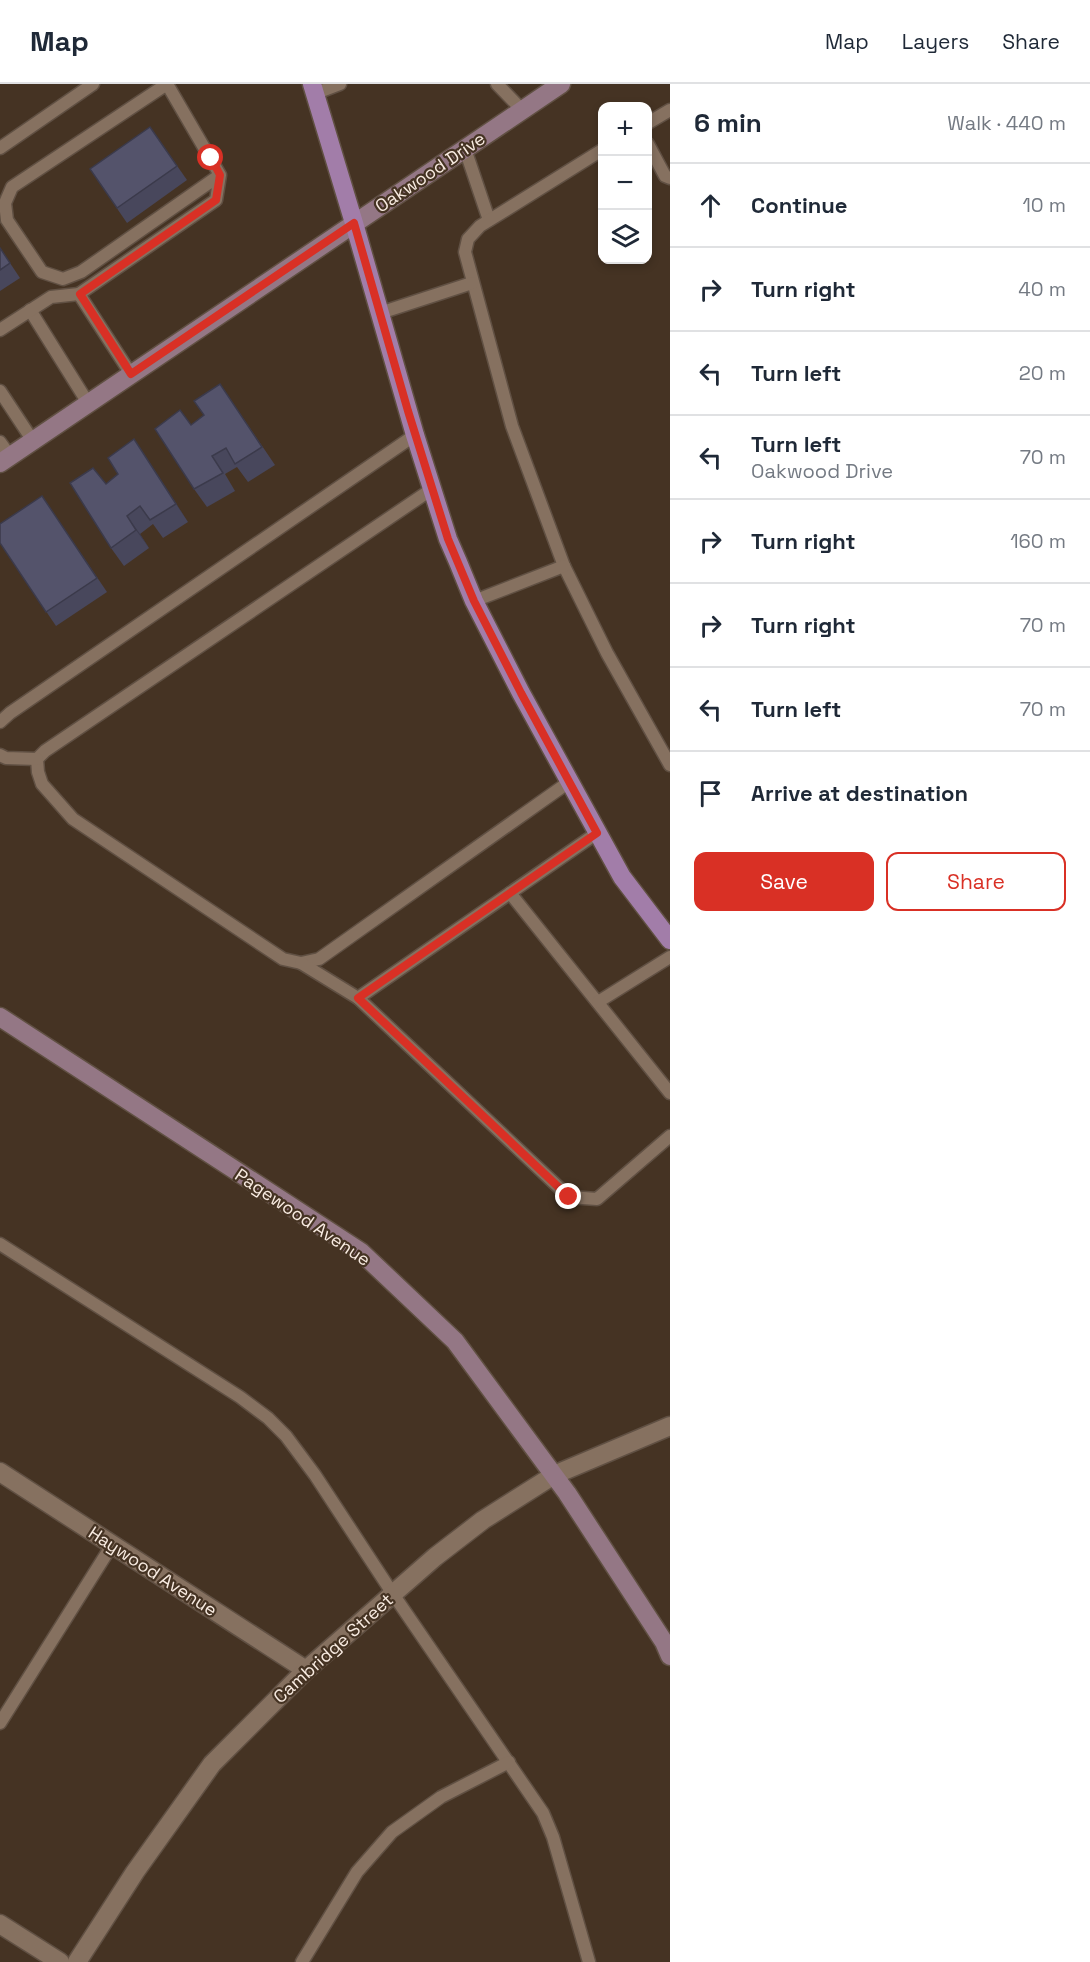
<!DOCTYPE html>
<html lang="en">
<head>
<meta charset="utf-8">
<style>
	body { margin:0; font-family:"Space Grotesk",sans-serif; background:#f2f2f3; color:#1f2937 }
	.controls { position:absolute; right:18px; top:18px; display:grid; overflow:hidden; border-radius:12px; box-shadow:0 3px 9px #0003 }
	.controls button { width:54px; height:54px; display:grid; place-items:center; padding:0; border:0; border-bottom:2px solid #e0e1e3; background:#fff; color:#1f2937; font:30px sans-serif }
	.stop { position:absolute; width:18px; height:18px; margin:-14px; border:4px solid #d93025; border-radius:50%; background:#fff }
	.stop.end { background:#d93025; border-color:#fff; box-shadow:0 2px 6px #0008 }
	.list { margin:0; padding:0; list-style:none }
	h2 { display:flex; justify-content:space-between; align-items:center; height:78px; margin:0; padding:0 24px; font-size:26px }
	h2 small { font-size:20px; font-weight:400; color:#747a83 }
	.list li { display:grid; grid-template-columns:39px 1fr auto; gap:18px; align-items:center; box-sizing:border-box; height:84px; padding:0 24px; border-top:2px solid #e0e1e3 }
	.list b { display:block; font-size:22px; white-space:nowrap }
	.list p { margin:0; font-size:20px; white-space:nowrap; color:#747a83 }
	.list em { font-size:20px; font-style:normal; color:#747a83 }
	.actions { display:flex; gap:12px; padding:18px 24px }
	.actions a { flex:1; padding:14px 0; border:2px solid #d93025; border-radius:12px; text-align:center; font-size:21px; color:#d93025 }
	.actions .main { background:#d93025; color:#fff }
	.icon { flex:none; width:33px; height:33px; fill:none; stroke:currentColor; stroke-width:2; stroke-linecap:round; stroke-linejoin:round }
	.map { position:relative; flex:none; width:670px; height:1878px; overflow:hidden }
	header { display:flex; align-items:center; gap:36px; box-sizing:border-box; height:84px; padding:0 30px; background:#fff; border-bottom:2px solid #e0e1e3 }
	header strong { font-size:28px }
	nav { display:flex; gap:33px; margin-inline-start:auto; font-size:21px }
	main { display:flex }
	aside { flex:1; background:#fff }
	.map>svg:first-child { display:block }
</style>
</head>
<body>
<header>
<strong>Map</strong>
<nav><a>Map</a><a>Layers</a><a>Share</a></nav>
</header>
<main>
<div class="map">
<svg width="670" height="1878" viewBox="0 0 670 1878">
	<rect width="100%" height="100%" fill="#453323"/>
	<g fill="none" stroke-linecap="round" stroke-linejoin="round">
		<g stroke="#605043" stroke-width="15">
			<g id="lane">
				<path d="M497,0L522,26"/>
				<path d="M314,10L340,0"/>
				<path d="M648,39L670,26"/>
				<path d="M648,60L665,92L670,94"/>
				<path d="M0,64L93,0"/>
				<path d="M465,65L489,136"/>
				<path d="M602,66L480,142L468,155L465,168L512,342L564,482L607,569L670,681"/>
				<path d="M30,226L88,319"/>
				<path d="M380,229L472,199"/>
				<path d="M0,246L51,213L79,210"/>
				<path d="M131,290L79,210L216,116L220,91L167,0L12,103L5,119L7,136L42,188L63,195L81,188L220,91"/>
				<path d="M0,307L33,357"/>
				<path d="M0,358L10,372"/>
				<path d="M432,405L45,667L37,675L38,688L42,700L73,735L283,875L301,879L319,875L569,698"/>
				<path d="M474,517L564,482"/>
				<path d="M0,638L10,629L415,351"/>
				<path d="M0,671L6,674L37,675"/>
				<path d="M597,749L358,914L569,1113L597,1115L670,1052"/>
				<path d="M510,809L670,1009"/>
				<path d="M301,879L358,914"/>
				<path d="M598,918L670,873"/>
				<path d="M0,1160L240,1313L268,1334L286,1352L315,1391L393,1510L543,1729L553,1753L589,1878"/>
				<path d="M0,1639L112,1461"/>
				<path d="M302,1878L357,1788L392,1748L441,1713L509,1678"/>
			</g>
		</g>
		<g stroke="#605043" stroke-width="21">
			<g id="street">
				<path d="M0,1388L306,1586"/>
				<path d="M0,1840L60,1878"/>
				<path d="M77,1878L135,1788L212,1680L306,1586L435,1473L483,1436L554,1391L670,1342"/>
			</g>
		</g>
		<g stroke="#605043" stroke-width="21">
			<g id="secondary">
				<path d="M0,379L561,0"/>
				<path d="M0,933L361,1168L455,1257L567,1409L664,1558L670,1572"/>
			</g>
		</g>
		<g stroke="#605043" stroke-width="21">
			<path id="primary" d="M312,0L354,139L415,351L448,455L458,478L474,517L521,609L622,793L670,856"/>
		</g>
		<use href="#lane" stroke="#867160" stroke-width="12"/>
		<use href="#street" stroke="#867160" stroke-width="18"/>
		<use href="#secondary" stroke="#947785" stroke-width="18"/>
		<use href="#primary" stroke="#a27da9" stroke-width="18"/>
	</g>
	<g fill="#48475c">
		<path d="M150,43L187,96L127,139L90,85Z"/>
		<path d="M0,164L20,194L0,207Z"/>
		<path d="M220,300L275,381L248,398L237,383L225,390L235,407L207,423L194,405L204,331Z"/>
		<path d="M146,373L188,438L163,454L153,440L140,450L149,464L124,482L111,464L106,400Z"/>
		<path d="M42,412L107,508L56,542L0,459Z"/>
	</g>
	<g fill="#3b3a4b">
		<path d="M134,355L146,373L188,438L176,420Z"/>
		<path d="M127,432L140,450L149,464L136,446Z"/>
	</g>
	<g fill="#54536b" stroke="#3b3a4b" stroke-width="1.5">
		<path d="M150,43L177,82L117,124L90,85Z"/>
		<path d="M0,164L10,179L0,186Z"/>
		<path d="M220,300L262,363L235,380L226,364L212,372L223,389L194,405L155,345L180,326L191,341L204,331L194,317Z"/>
		<path d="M134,355L176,420L150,436L140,422L127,432L136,446L111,464L70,399L93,384L106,400L118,390L108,374Z"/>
		<path d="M42,412L97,494L46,528L0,459V440Z"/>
	</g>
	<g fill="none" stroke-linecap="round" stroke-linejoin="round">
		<path stroke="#d93025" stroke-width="8" d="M211,74L220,91L216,116L80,210L131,290L354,139L408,327L448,455L474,517L521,609L597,749L358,914L569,1113"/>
	</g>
	<g text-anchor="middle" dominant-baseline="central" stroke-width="4.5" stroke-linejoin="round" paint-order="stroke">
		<g font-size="18" fill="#f8ebe1" stroke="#453323">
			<text transform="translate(430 88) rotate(-34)">Oakwood Drive</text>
			<text transform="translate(303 1133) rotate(34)">Pagewood Avenue</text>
			<text transform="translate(153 1487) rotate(33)">Haywood Avenue</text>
			<text transform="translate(333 1564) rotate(-42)">Cambridge Street</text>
		</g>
	</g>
</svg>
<div class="controls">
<button>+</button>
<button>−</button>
<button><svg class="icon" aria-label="layers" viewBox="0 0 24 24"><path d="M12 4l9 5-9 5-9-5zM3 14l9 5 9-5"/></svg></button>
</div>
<div class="stop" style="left:211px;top:74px"></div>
<div class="stop end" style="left:569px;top:1113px"></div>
</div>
<aside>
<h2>6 min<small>Walk · 440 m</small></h2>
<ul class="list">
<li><svg class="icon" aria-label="ahead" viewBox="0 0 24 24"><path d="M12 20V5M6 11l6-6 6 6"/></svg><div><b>Continue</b></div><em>10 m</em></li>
<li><svg class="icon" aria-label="right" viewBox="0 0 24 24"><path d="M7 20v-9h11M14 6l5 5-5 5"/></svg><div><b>Turn right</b></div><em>40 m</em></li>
<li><svg class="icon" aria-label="left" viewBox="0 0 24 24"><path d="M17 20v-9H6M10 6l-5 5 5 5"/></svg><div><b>Turn left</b></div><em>20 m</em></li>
<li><svg class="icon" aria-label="left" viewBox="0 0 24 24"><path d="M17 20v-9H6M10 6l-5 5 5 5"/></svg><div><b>Turn left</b><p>Oakwood Drive</p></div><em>70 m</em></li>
<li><svg class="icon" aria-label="right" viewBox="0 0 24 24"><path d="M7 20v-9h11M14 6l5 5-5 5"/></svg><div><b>Turn right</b></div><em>160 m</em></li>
<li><svg class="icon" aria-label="right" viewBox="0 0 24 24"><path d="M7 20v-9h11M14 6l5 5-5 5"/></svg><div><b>Turn right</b></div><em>70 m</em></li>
<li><svg class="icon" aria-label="left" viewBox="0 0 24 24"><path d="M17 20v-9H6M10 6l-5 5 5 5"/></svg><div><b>Turn left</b></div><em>70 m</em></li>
<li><svg class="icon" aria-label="arrive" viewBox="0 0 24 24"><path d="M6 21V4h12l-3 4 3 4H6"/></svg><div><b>Arrive at destination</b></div></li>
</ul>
<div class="actions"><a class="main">Save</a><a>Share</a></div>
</aside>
</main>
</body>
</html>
